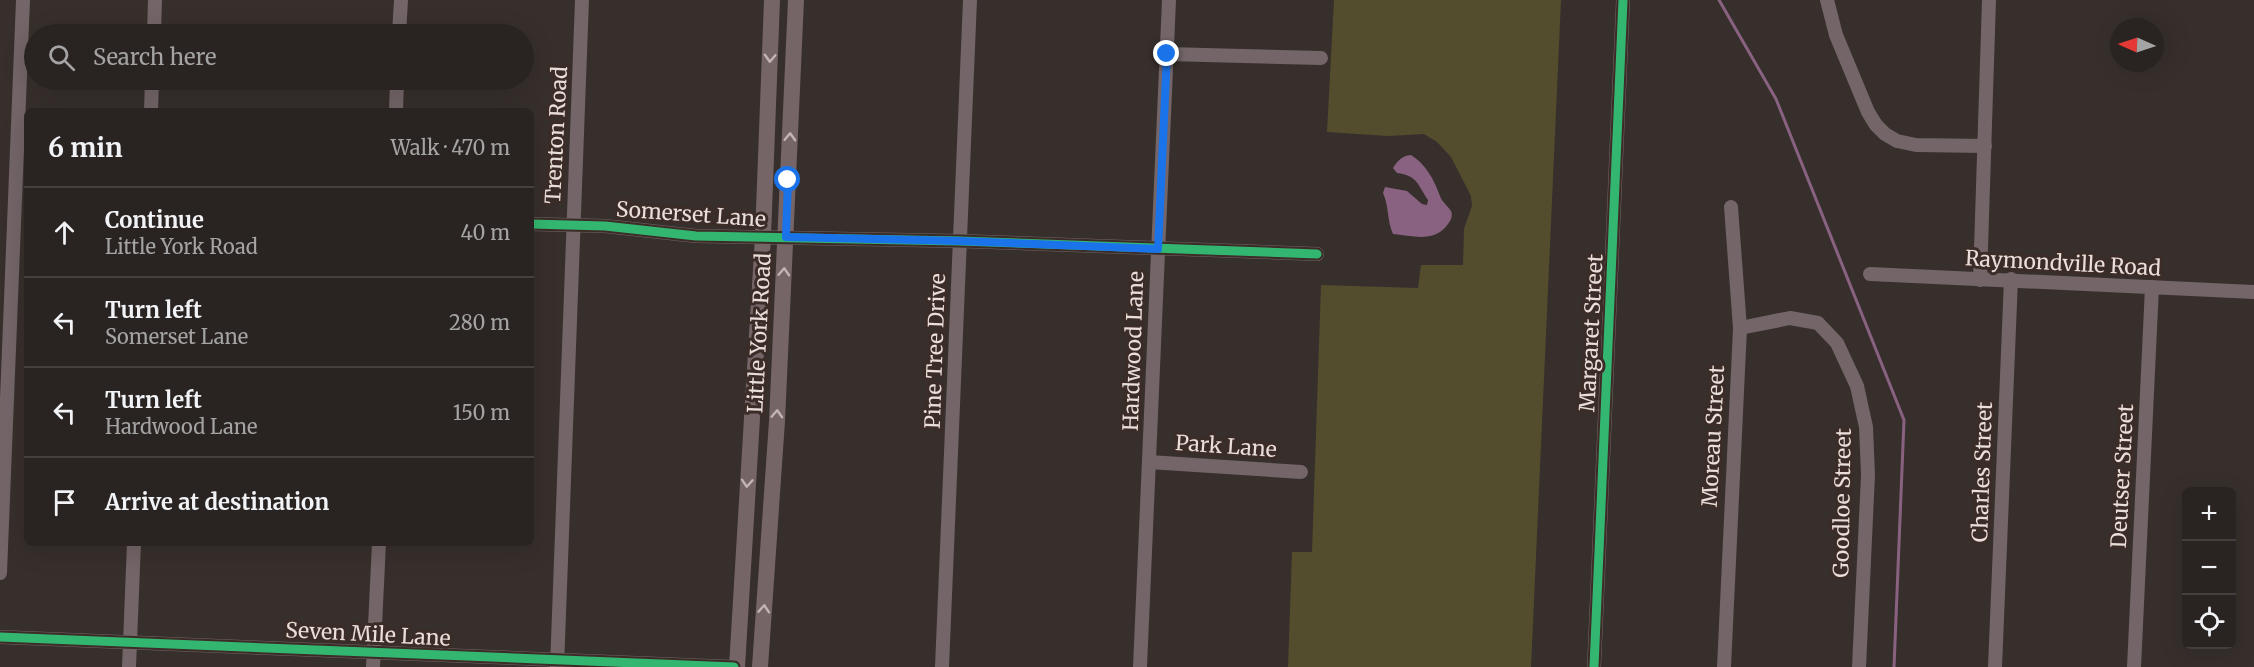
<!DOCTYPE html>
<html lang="en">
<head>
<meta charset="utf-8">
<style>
	body { margin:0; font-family:Merriweather,serif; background:#312b2a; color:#f1f3f6 }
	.controls { position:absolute; right:18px; bottom:18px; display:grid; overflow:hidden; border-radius:9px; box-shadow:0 6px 24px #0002 }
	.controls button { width:54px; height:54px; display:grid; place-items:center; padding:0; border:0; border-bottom:2px solid #45403f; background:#292321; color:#f1f3f6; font:30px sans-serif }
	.compass { position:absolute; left:2110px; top:18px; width:54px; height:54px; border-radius:50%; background:#292321; box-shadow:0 6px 24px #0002; rotate:273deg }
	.stop { position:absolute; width:18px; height:18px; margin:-14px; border:4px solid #1a73e8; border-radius:50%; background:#fff }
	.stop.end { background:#1a73e8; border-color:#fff; box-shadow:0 2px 6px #0008 }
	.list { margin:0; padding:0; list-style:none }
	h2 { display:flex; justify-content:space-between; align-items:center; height:78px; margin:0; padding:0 24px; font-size:26px }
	h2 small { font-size:20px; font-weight:400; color:#a5a4a5 }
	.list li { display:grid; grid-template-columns:39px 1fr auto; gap:18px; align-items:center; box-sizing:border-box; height:90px; padding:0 24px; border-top:2px solid #45403f }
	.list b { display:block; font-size:22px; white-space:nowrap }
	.list p { margin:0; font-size:20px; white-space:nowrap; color:#a5a4a5 }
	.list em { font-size:20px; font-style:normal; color:#a5a4a5 }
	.icon { flex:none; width:33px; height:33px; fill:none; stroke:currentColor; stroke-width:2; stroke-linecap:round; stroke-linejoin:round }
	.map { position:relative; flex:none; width:2254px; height:667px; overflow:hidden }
	.search { position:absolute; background:#292321; box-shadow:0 6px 24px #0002; left:24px; top:24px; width:510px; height:66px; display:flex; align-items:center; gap:15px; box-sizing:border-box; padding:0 21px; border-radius:33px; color:#a5a4a5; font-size:22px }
	.panel { position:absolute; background:#292321; box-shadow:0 6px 24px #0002; left:24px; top:108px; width:510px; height:438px; border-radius:9px }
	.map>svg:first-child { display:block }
</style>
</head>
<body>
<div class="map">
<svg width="2254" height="667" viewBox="0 0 2254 667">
	<rect width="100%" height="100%" fill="#372f2c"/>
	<path fill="#544d2d" d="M1334,0H1561L1531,667H1288L1292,552H1312L1321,285L1418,288L1421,265H1463L1464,229L1472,206L1471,196L1451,157L1437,142L1424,134L1388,136L1327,132Z"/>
	<path fill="#8a6281" d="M1411,155C1426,164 1434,180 1440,196C1442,202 1448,206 1451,211C1453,216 1451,220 1448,224C1435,243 1413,236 1393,234C1387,221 1389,206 1383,193L1385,187L1407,191L1422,204L1427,205L1428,200C1417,184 1418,176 1397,173L1393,168C1398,160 1402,156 1411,155Z"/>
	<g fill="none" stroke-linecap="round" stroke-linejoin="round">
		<path stroke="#8a6281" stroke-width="3" d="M1719,0L1776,99L1904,420L1894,667"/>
		<g stroke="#736568" stroke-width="14">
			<path d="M1827,0L1836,35L1868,112L1876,125L1885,134L1897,141L1916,145L1985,146"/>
			<path d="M154,34L155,0"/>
			<path d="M399,34L401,0"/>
			<path d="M1167,54L1321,58"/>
			<path d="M151,111L152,80"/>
			<path d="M396,111L397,80"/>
			<path d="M531,224L605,226L696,236L960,241L1317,254"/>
			<path d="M1870,274L2254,292"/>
			<path d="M1980,280L1989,0"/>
			<path d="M1740,328L1790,318L1818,323L1837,343L1857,386L1866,427L1868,475L1859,667"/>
			<path d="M1149,462L1301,472"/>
			<path d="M0,573L23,0"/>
			<path d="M0,637L734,667"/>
			<path d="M129,667L134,543"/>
			<path d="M373,667L379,543"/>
			<path d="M557,667L582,0"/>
			<path d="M942,667L970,0"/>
			<path d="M1140,667L1169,0"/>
			<path d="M1594,667L1623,0"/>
			<path d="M1724,667L1740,328L1731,207"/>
			<path d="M1995,667L2011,279"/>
			<path d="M2134,667L2152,287"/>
		</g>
		<g stroke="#766567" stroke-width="16">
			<path d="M737,667L763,236L772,0"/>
			<path d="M760,667L777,421L796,0"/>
		</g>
		<g stroke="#3c2c27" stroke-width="13">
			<g id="cycleway">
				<path d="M531,224L605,226L696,236L960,241L1317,254"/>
				<path d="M0,637L734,667"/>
				<path d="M1594,667L1623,0"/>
			</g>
		</g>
		<use href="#cycleway" stroke="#33b770" stroke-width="9"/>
	</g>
	<defs><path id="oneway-chevron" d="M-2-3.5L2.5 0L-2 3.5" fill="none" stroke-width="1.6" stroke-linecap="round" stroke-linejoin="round" transform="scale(1.5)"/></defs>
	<g stroke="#c1b4b2">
		<use href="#oneway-chevron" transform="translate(770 58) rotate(92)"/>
		<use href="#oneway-chevron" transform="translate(790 137) rotate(-88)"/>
		<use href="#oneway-chevron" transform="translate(784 272) rotate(-87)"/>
		<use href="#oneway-chevron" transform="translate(777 414) rotate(-87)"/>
		<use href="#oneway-chevron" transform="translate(747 483) rotate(94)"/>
		<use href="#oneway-chevron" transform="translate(764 609) rotate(-86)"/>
	</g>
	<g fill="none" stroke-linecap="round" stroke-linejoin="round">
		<path stroke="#1a73e8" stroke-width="8" d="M788,180L786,237L960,241L1158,249L1167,54"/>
	</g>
	<g text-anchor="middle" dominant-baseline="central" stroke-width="6" stroke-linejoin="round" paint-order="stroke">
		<g font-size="21" fill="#e9deda" stroke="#3c2c27">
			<text transform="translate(556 135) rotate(-87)">Trenton Road</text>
			<text transform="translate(691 214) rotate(4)">Somerset Lane</text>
			<text transform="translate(2063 263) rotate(3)">Raymondville Road</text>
			<text transform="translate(759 333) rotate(-87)">Little York Road</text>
			<text transform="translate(1591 333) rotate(-87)">Margaret Street</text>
			<text transform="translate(935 351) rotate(-88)">Pine Tree Drive</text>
			<text transform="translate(1133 351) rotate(-88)">Hardwood Lane</text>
			<text transform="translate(1713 436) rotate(-87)">Moreau Street</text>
			<text transform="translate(1226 446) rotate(4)">Park Lane</text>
			<text transform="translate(1982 472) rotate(-88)">Charles Street</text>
			<text transform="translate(2122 476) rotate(-87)">Deutser Street</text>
			<text transform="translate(1842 503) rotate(-89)">Goodloe Street</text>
			<text transform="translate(368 634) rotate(3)">Seven Mile Lane</text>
		</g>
	</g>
</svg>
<div class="controls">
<button>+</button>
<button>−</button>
<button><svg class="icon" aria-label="locate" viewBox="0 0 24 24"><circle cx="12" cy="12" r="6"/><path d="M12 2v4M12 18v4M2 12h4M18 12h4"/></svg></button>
</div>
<svg class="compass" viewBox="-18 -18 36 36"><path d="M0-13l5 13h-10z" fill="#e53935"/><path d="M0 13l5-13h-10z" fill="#a5a4a5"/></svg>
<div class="stop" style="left:788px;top:180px"></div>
<div class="stop end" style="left:1167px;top:54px"></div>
<div class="search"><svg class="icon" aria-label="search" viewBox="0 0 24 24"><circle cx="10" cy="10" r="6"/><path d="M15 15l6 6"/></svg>Search here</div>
<section class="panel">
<h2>6 min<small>Walk · 470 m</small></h2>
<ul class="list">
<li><svg class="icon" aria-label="ahead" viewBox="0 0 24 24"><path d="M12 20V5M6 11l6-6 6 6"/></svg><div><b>Continue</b><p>Little York Road</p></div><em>40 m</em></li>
<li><svg class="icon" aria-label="left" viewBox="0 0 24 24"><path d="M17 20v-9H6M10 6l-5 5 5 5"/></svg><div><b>Turn left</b><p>Somerset Lane</p></div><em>280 m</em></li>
<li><svg class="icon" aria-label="left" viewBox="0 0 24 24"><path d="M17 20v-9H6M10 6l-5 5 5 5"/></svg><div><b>Turn left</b><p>Hardwood Lane</p></div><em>150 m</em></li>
<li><svg class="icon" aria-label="arrive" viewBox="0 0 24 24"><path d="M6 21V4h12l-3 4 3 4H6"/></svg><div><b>Arrive at destination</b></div></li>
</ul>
</section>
</div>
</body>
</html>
